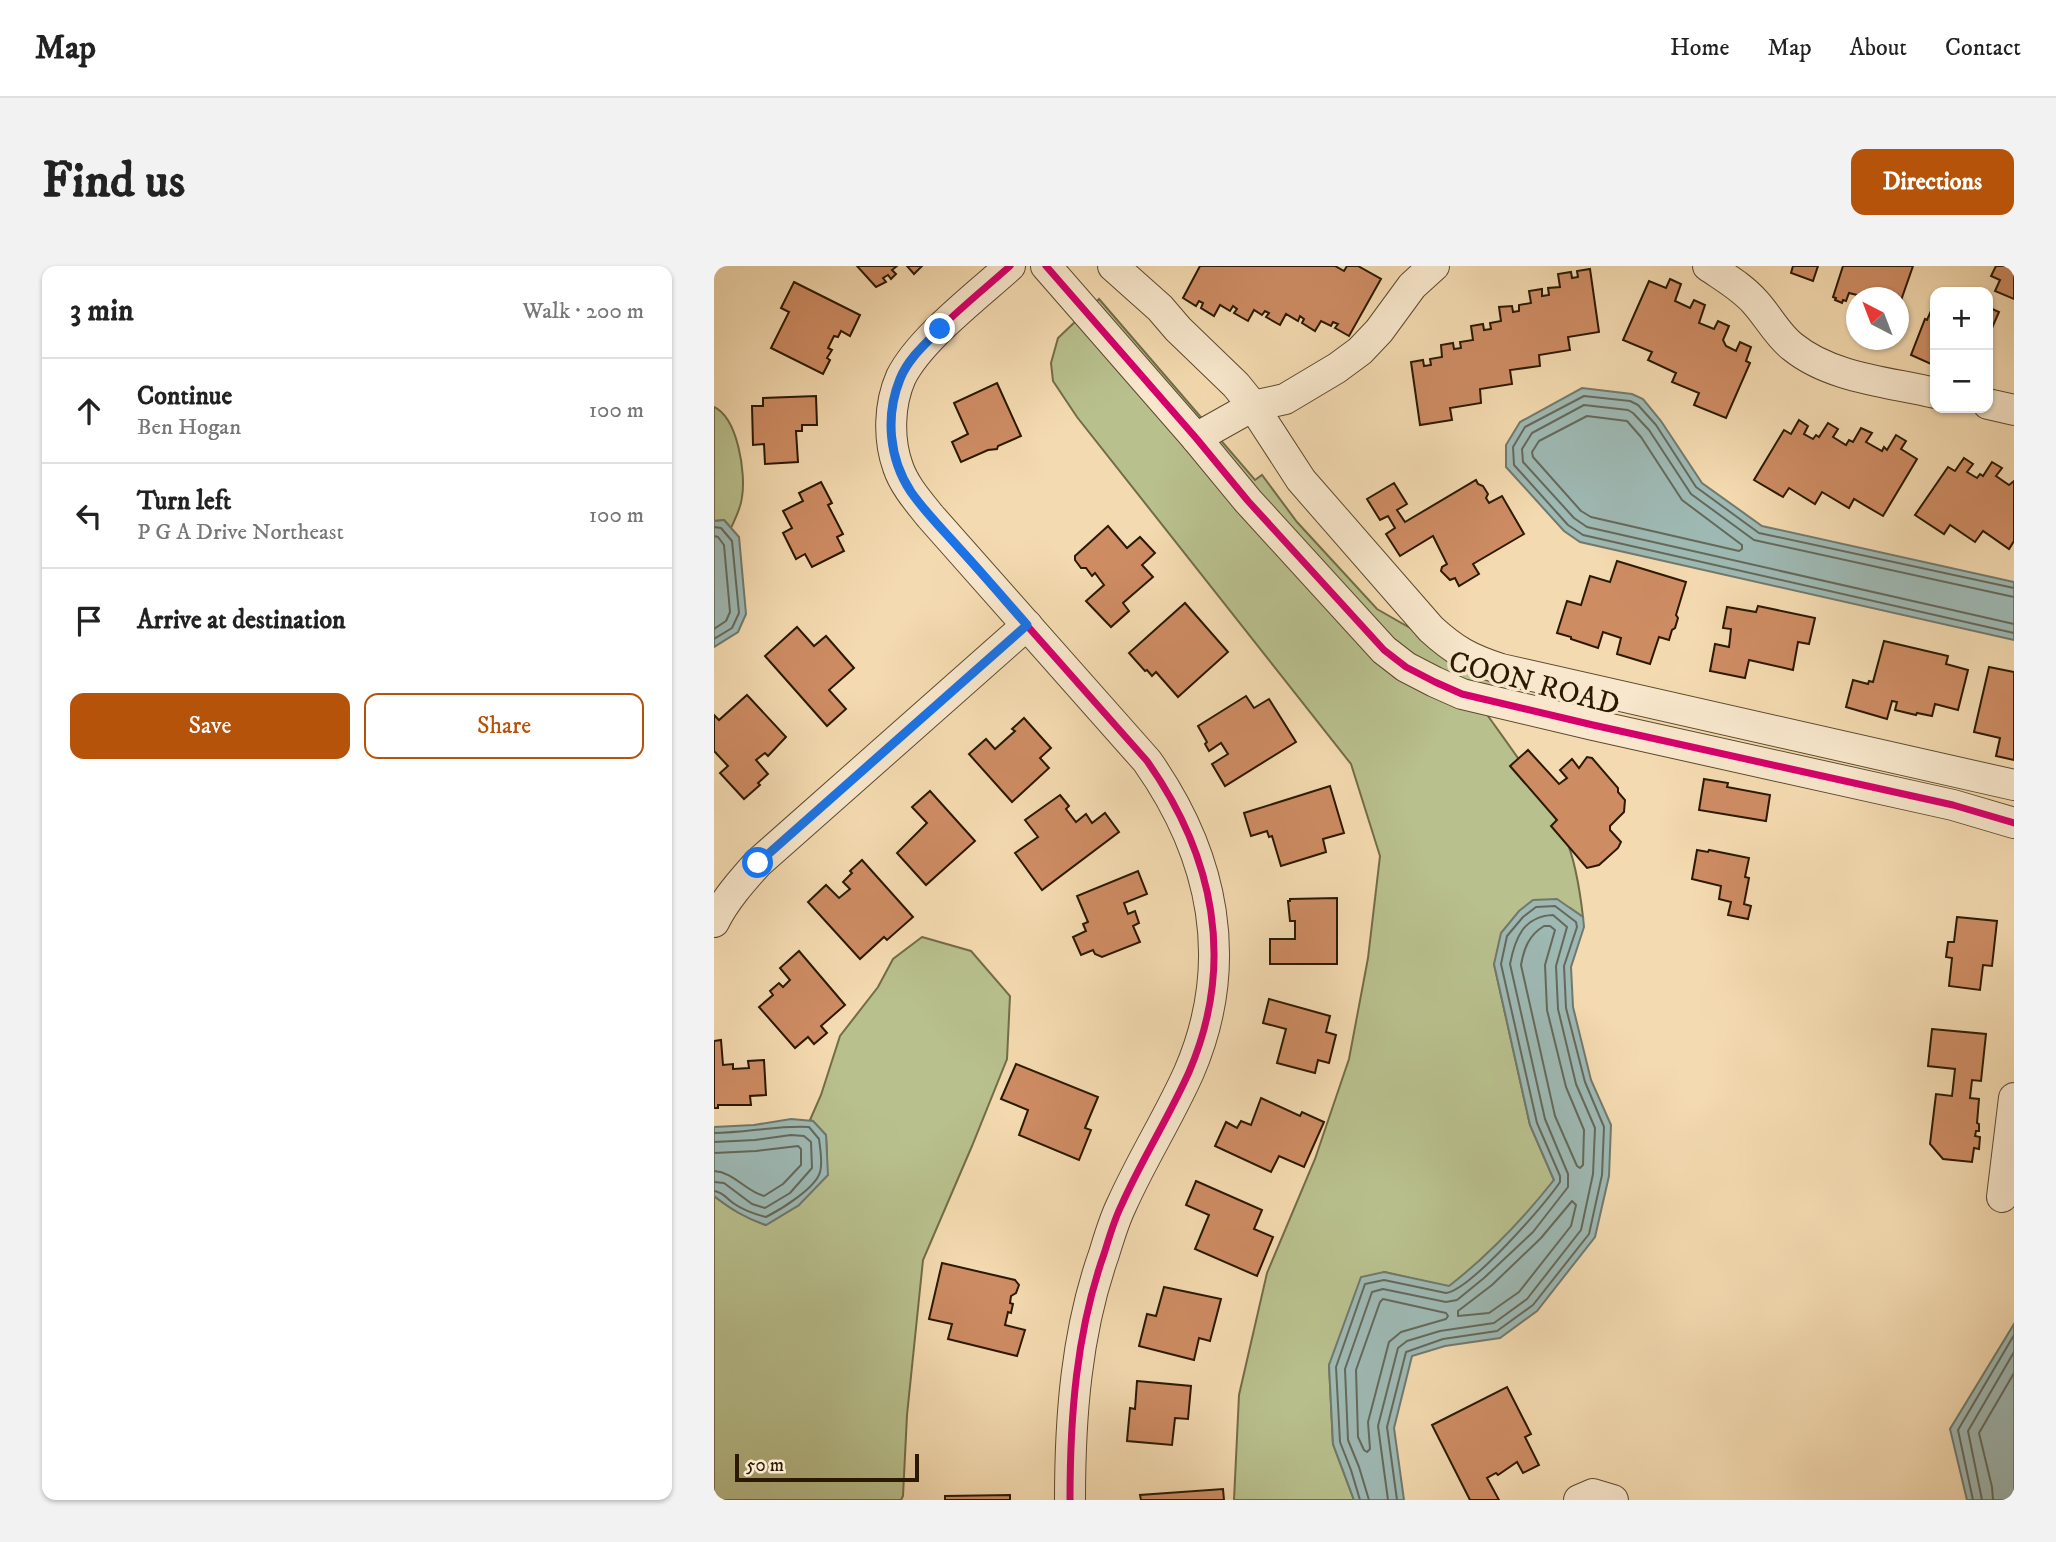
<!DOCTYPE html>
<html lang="en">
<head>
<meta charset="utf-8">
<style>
	body { margin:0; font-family:"IM FELL DW Pica",serif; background:#f2f2f2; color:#222 }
	.controls { position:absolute; right:21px; top:21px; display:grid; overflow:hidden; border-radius:14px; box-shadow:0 2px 5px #0004 }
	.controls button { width:63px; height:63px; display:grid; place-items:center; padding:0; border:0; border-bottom:2px solid #e0e0e0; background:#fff; color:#222; font:35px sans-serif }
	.compass { position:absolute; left:1132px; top:21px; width:63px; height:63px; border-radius:50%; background:#fff; box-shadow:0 2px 5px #0004; rotate:318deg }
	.scale { position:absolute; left:21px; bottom:18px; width:184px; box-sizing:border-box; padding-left:7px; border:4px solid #2b1902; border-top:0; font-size:19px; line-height:24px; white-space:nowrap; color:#2b1902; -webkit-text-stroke:5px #f8e7cc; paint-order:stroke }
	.stop { position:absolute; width:21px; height:21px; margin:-16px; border:5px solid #1a73e8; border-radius:50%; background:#fff }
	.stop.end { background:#1a73e8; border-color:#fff; box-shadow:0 2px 7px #0008 }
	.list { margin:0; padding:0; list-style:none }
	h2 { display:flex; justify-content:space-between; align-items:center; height:91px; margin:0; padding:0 28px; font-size:30px }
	h2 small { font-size:23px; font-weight:400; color:#767676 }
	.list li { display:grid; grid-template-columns:46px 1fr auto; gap:21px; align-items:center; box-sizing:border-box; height:105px; padding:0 28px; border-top:2px solid #e0e0e0 }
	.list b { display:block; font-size:26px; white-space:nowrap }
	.list p { margin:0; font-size:23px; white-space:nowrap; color:#767676 }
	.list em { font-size:23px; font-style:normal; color:#767676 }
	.actions { display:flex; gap:14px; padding:21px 28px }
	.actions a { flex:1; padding:16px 0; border:2px solid #b45309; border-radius:14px; text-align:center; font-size:24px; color:#b45309 }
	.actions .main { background:#b45309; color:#fff }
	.icon { flex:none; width:38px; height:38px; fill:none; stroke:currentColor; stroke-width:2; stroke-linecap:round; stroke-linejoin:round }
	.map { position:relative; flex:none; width:1300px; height:1234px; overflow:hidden; border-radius:14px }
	header { display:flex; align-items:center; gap:42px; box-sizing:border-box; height:98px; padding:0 35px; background:#fff; border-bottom:2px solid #e0e0e0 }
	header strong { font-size:33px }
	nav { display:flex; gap:38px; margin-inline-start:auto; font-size:24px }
	.intro { display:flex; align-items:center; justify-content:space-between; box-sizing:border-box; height:168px; padding:0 42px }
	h1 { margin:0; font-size:49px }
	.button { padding:18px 32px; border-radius:14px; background:#b45309; color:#fff; font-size:24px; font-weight:700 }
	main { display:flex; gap:42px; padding:0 42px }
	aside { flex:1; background:#fff; border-radius:14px; box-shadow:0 2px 5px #0004 }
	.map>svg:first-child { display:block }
</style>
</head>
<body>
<header>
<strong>Map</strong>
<nav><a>Home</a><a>Map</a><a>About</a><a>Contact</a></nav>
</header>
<div class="intro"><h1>Find us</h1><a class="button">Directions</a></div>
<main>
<aside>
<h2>3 min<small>Walk · 200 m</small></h2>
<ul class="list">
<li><svg class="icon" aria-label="ahead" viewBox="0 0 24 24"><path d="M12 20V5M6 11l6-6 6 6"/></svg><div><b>Continue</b><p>Ben Hogan</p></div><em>100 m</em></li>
<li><svg class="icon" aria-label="left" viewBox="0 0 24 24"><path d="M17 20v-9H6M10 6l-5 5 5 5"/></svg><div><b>Turn left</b><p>P G A Drive Northeast</p></div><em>100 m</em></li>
<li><svg class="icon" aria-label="arrive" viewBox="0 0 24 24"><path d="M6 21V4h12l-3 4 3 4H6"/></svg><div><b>Arrive at destination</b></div></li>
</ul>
<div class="actions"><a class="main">Save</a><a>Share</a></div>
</aside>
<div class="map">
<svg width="1300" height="1234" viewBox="0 0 1300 1234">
	<rect width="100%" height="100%" fill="#f4dab0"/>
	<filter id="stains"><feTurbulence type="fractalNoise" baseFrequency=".00286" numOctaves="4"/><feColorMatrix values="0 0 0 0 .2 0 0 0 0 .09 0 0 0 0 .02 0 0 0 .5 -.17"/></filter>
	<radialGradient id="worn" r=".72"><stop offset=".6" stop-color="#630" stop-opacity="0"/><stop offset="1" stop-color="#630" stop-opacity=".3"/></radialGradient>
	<g fill="#b8c08d" stroke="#726c48" stroke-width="2">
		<path d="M385,33L541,214L548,209L583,256L663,343L780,410L774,450C802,489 832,529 852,573C862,597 866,625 869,651L856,642L780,698L816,859L840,914L808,954L760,1000L735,1021L670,1006L615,1099L619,1178L640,1234H520L525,1129L553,1007L601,893L635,793L654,692L666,590L637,498L363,151L339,115L337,97L344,72Z"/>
		<path d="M0,141C24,152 32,208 28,231C27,242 21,253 17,262L10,254L0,255Z"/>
		<path d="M208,671L257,685L296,730L293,793L258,880L209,994L193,1149L189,1230L187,1234H0V930C17,943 31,952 52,959L85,939L113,890L112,869L99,855L96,854L107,829L126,770L164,721L179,693Z"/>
	</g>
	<g fill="#9eb9b4" stroke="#70796d" stroke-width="2">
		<path d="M868,122L918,128L929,133L947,155L988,217L1048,260L1300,316V374L866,276L850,265L792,201V179L806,156Z"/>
		<path d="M10,254L25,271L32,348L24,366L0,381V255Z"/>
		<path d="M843,633L869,651L870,661L857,701L859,741L877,814L897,859L895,910L881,971L823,1045L786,1072L731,1080L698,1090L680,1162L690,1234H640L619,1178L615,1099L647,1011L670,1006L735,1020C775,989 808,954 840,914L816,859L780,698L787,667L805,645L819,634Z"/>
		<path d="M77,853L99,855L112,869L114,909L85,939L52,959C31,952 17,943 0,930V861L40,859Z"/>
		<path d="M1300,1058V1234H1253L1236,1163Z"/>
	</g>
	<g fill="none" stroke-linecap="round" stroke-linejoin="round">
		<g stroke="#64695b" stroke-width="2">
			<path d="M873,150L913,155L927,171L968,234L1028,279V283L1025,285L877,251L867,245L819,191L818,186L825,175Z"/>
			<path d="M0,261L7,262L18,275L25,347L18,362L0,373"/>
			<path d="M0,270L4,271L10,279L16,346L12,355L0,363"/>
			<path d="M1300,322L1045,267L982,221L942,159L924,139L916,135L870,130L811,161L799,181L800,199L854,259L869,269L1300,367"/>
			<path d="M1300,331L1040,274L977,228L935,164L919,147L914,144L870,139L818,167L808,183L809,196L860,252L873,261L1300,358"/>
			<path d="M830,660H836L841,664L831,699L833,744L852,821L870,864L869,899L866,902L863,900L841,850L807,699C810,682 815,669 830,660Z"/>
			<path d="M0,867C32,867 63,859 95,861L105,873C106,882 109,897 106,906C102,922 66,944 52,951C40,948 29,944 19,937C12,932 9,926 0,925"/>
			<path d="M0,876L41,874L77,869L90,870L97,876L98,902L76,927L51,942L38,938L10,917L0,916"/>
			<path d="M0,887L42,885L84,880L87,883V899L69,918L50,930C31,925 20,906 0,905"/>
			<path d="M858,935L862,939L857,960L805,1026L775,1047L744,1050V1045L778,1019L827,972Z"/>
			<path d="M669,1033L732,1047L734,1050L732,1053L687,1066L675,1076L654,1156L656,1183L653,1186L650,1184L644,1171L642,1104L666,1036Z"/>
			<path d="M646,1234L637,1204L626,1176L622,1101L651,1018L670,1014L732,1027C756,1024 831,939 846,916V910L823,857L787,698L793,670L809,651L822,641L841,640L862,656L863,661L850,700L852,742L871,816L890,861L888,909L875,968L819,1039L783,1065L729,1073L692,1086L673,1161L683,1234"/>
			<path d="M655,1234L645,1201L634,1174L631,1103L658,1026L669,1023L732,1036L743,1034L770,1012L819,966L854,921V908L831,853L796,698C801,673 809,650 839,649L853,661L842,700L844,743L862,818L881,862L879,908L867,964L813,1033L780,1057L726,1065L693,1075L684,1082L664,1160L674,1234"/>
			<path d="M1259,1234L1244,1164L1300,1069"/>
			<path d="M1268,1234L1254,1165L1300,1086"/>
			<path d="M1279,1234L1278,1221L1265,1167L1300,1107"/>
		</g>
	</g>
	<g fill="#ce8c63" stroke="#2b1902" stroke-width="2">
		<path d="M143,0H183L178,4L182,8L177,13L174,9L169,12L172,16L162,21Z"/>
		<path d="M193,0H208L200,8Z"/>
		<path d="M486,0H621L630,5L633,0H644L667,13L635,70L621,62L624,58L619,56L617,60L607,55L601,65L588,57L590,53L586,50L584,55L572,48L566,59L552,51L555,47L551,45L548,49L540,44L534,55L520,47L523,43L519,40L516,45L506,39L500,50L487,42L489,37L485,35L482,40L469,32Z"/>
		<path d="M1079,0H1104L1099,15L1077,7Z"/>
		<path d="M1129,0H1199L1184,43V32H1142V34L1143,29L1135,27L1132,35L1129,34L1128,37L1121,34L1122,32L1119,31Z"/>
		<path d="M1282,0H1300V33L1281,25L1286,14L1277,10Z"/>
		<path d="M876,3L885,66L854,71L856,84L825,89L826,100L796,104L798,118L766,123L767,137L736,142L738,154L706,159L697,96L709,94L710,100L717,99L716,93L728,91L727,79L739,77L740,83L747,82L746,76L759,74L757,60L769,58L770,64L777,63L776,57L787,55L785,41L798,40L799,46L805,45V39L817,37L815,25L828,23V30L835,29L834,22L846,21L844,8L857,6L858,12L864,11L863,5Z"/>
		<path d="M956,13L967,18L961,35L976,42L980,34L991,39L985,57L1000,63L1004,55L1015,60L1009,74L1012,80L1022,85L1026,76L1037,81L1032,95L1036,97L1012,152L980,139L985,127L958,116L962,107L934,94L938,86L909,74L935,15L952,22Z"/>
		<path d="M80,16L146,49L136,70L127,65L124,71L120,70L114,82L118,84L113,92L116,94L109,108L57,82L75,46L67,42Z"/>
		<path d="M1221,36V89L1217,98L1197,89L1211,53L1213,54Z"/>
		<path d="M1274,41L1285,46L1274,71Z"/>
		<path d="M283,117L307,170L284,180L283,183L274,184L247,196L238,176L254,168L240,137Z"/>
		<path d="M102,130L103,159H88V165H82L84,196L51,198L50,178L39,179L38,140H49V132Z"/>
		<path d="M1085,154L1094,160L1090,168L1099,173L1102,169L1105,171L1114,157L1124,163L1119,171L1132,179L1135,174L1139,176L1147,162L1158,167L1152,176L1168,185L1170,181L1173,184L1182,169L1192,175L1187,183L1203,193L1169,250L1140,233L1135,242L1108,226L1101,238L1075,222L1069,231L1040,214L1070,164L1077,168Z"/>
		<path d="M1250,192L1259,198L1253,206L1263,212L1266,208L1269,210L1278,196L1288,202L1282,210L1295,219L1300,215V275L1295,283L1269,265L1261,276L1236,259L1230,268L1201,249L1234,201L1241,205Z"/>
		<path d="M762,214L764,218L769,220L774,228L772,232L775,237L788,230L810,268L759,298L765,308L745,320L741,312L736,314L727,305L728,301L733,298L719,270L686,290L672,268L681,262L674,250L666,254L653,233L680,217L693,238L683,244L691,256Z"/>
		<path d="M107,216L118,237L114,239L129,268L123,271L130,285L98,301L91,288L82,293L69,267L78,262L69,245L89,235L85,227Z"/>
		<path d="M394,260L413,282L426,271L441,287L428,299L439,311L409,337L415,345L397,361L372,335L390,319L381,307L378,310L372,302H367L361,294V290Z"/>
		<path d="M903,295L972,316L962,349L964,352L961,362L958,364L955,374L945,371L936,398L903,388L907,372L889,366L884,382L857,373V371L843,367L853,335L867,339L876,310L896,316Z"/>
		<path d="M471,337L514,386L464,431L442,406L438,410L433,404L431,405L415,387Z"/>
		<path d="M1044,340L1101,352L1095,378L1084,376L1079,404L1035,394L1031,412L996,405L1001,378L1015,381L1017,363L1009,362L1013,341L1042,346Z"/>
		<path d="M83,361L100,380L112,370L140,402L115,424L132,443L113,460L51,390Z"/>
		<path d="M1170,375L1234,390L1232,398L1254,404L1244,444L1221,438L1218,450L1203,447L1202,449L1181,444L1183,436L1178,435L1173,453L1132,441L1139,414L1154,418L1155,415L1159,416Z"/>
		<path d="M1275,401L1300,406V494L1282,490L1286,472L1260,466Z"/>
		<path d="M33,429L72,471L54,490L51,487L42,494L54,508L44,517L46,519L30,533L6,507L14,500L0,485V449L5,454Z"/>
		<path d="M532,430L540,442L555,433L582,476L511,520L498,498L514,488L507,477L495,485L491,478L493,476L484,460Z"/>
		<path d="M310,452L337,482L326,492L335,502L298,536L255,488L272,473L281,483L301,465L298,463Z"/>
		<path d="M814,484L845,518L853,512L846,504L858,493L865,502L873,491L878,492L904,522V526L911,534L910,546L896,560V564L907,576L904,582L885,599L873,602L837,560L843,554L796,500Z"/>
		<path d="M990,513L1014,517L1013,521L1056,529L1052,555L985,544Z"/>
		<path d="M616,520L630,567L609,573L612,586L567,600L558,570L555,571L553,565L537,570L530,547Z"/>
		<path d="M216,525L261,575L212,619L183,587L213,557L198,541Z"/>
		<path d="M346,529L355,540L352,543L362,556L372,548L378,557L391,547L405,566L328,624L301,587L324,571L311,554Z"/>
		<path d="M983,584L994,586L995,584L1035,592L1031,611L1035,612L1030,638L1037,640L1034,653L1014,649L1017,636L1005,633L1007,620L978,613Z"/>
		<path d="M148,594L199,651L173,674L170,671L146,693L94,636L112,619L125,632L136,623L129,616L138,607L136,605Z"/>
		<path d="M424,605L433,628L410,637L414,648L421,645L425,657L419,660L426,676L388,691L381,688L379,684L367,689L359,671L372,665L369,658L374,656L363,630Z"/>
		<path d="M623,632V698H556V673H581V655H576L574,635H576V633Z"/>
		<path d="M1243,651L1283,655L1278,700L1269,699L1266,724L1235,720L1238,692L1232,691L1234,676H1240Z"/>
		<path d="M85,685L131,739L107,760L113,767L100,778L94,771L81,782L45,741L59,729L56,725L65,717L69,721L76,714L66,702Z"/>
		<path d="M555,733L616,750L612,766L622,769L615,797L604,794L601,807L563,797L572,763L549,757Z"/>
		<path d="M1218,763L1272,768L1267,815L1258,814L1256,832L1265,833L1263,857L1265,858V865H1262L1261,870L1266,871L1265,883L1260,882L1258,896L1229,893L1216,878L1222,828L1238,830L1241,803L1214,800Z"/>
		<path d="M7,774L9,799L19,798V803L35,802L34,795L50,794L52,829L36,830L37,839H4V842H0V775Z"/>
		<path d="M302,798L384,831L371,862L377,864L365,894L305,869L314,844L287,833Z"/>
		<path d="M547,832L586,850L588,846L610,856L590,901L565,890L557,906L501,880L512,856L523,862L527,855L537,859Z"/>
		<path d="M482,915L548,944L540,963L559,971L543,1010L481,983L495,949L472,939Z"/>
		<path d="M228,997L301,1014L305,1019L302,1027L297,1030L296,1037L299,1038L297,1047L294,1046L291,1059L311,1064L303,1090L234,1073L238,1058L215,1053Z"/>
		<path d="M450,1021L507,1033L496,1075L485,1072L480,1094L425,1080L433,1048L442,1050Z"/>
		<path d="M423,1115L477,1120L474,1153L461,1152L458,1179L413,1175L416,1142L421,1143Z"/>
		<path d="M793,1121L817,1168L811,1171L825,1199L809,1207L803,1196L784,1209L782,1207L773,1212L785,1234H756L718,1159Z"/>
		<path d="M509,1223L510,1234H427L426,1229Z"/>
		<path d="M296,1229V1234H231V1230Z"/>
	</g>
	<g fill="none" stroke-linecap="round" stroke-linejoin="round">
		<g stroke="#5d492e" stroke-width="32">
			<g id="minor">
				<path d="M296,0C264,29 206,73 187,111C175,138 174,173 184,201C190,219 204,235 216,250L433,495C500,590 522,697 475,806C455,851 428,893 408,938C400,954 395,972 390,988C362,1067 356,1152 356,1234"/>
				<path d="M332,0L482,172L534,235L670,384L692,401L721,416L748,428L879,459L1239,539L1300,557"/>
				<path d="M399,0L446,42L464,63L522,119L539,140L587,214L717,363C741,385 756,393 787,403L1300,519"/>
				<path d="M994,0C1010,11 1028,21 1041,36C1054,50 1064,70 1079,81C1117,112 1175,116 1221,127"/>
				<path d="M1274,138L1300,144"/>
				<path d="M482,172L539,140L571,133L623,102L646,85L665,65L698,20L720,0"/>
				<path d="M0,656C11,634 27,616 44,597L313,359"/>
				<path d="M1288,931L1300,832"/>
				<path d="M865,1234L879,1228L899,1234"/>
			</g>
		</g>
		<use href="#minor" stroke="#f8e7cc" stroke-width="30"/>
		<g stroke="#f8e7cc" stroke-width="11">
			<g id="cycleway">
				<path d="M296,0C264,29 206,73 187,111C175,138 174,173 184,201C190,219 204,235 216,250L433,495C500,590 522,697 475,806C455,851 428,893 408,938C400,954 395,972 390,988C362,1067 356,1152 356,1234"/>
				<path d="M332,0L482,172L534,235L670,384L692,401L721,416L748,428L879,459L1239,539L1300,557"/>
			</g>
		</g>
		<use href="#cycleway" stroke="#d6006c" stroke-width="7"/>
	</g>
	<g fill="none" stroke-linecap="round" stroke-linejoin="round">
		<path stroke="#1a73e8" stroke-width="9" d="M44,597L313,359C291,334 269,308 246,283C229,264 211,246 197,226C175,193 171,150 186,113C194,93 211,78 226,63"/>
	</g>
	<g text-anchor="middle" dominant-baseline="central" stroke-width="7" stroke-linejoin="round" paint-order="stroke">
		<g font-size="30" fill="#2b1902" stroke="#f8e7cc">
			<text transform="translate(820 418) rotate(15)">COON ROAD</text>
		</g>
	</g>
	<rect width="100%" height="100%" filter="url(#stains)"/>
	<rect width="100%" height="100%" fill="url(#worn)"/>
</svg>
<div class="controls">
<button>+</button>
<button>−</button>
</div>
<svg class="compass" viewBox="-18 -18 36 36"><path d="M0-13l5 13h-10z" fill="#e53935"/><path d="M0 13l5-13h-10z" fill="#767676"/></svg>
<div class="scale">50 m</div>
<div class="stop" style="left:44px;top:597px"></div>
<div class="stop end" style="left:226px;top:63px"></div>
</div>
</main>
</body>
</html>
